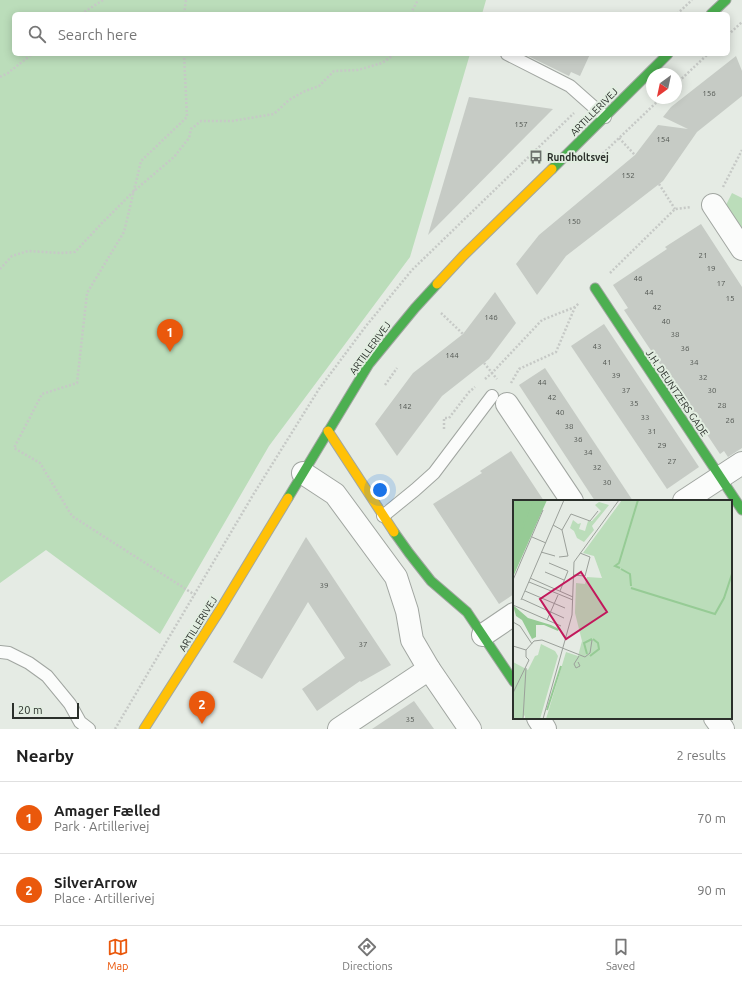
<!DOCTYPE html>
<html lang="en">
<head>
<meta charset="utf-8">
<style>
	body { margin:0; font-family:Ubuntu,sans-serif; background:#f6f6f6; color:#222 }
	.compass { position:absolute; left:646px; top:68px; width:36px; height:36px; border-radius:50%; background:#fff; box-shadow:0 2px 10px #0003; rotate:213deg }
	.scale { position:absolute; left:12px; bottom:10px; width:67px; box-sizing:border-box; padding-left:4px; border:2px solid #2b302b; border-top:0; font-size:11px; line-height:14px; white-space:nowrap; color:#2b302b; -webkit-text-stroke:3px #e2eee1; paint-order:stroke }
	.you { position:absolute; left:380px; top:490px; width:14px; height:14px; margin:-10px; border:3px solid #fff; border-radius:50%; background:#1a73e8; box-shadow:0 0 0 6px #1a73e833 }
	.badge { display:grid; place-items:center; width:26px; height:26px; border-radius:50%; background:#ea580c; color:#fff; font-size:13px; font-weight:700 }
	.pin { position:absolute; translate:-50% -33px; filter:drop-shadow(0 1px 2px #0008) }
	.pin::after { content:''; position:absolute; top:21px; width:14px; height:12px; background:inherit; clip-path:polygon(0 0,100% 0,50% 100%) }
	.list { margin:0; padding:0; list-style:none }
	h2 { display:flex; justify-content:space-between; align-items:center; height:52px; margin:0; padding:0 16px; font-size:17px }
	h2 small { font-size:13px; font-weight:400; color:#767676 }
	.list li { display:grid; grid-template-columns:26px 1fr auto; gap:12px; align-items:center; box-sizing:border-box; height:72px; padding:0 16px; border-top:1px solid #e0e0e0 }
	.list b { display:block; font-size:15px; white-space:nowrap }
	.list p { margin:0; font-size:13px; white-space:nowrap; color:#767676 }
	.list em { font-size:13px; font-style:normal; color:#767676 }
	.icon { flex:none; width:22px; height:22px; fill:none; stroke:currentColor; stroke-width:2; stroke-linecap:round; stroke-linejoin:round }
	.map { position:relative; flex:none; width:742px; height:729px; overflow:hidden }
	.search { position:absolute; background:#fff; box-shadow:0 2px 10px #0003; left:12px; right:12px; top:12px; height:44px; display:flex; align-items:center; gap:10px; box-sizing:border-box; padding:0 14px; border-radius:6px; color:#767676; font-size:15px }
	.sheet { height:196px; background:#fff }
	nav { display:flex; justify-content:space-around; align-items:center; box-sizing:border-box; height:56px; border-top:1px solid #e0e0e0; background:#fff; font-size:11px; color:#767676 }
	nav a { display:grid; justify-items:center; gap:2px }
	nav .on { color:#ea580c }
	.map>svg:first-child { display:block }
</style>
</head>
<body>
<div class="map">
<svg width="742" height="729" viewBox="0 0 742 729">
	<rect width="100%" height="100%" fill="#e5ebe4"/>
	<g fill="#bbddba">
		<path d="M0,0H486L482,14H14V54H470L410,257L269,446L160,634L46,550L0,583Z"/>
		<path d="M732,193L742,198V229L726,205Z"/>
	</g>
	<g fill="#c6cbc5">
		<path d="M524,54H590L580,76L571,72L569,76Z"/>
		<path d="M736,56L742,71V96L697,132L663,181L566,256L537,295L516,264L539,235L635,155L658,125L688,129L663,117L671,107Z"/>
		<path d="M469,97L553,109L428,235Z"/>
		<path d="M701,224L742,287V448L728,457L724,451L720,454L624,310L628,308L613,285L667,249L665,247Z"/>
		<path d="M495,292L516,323L489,359L442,396L397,456L375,424L413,373L463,334Z"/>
		<path d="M604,324L699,467L667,489L571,346Z"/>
		<path d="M545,368L633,501H595L519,385Z"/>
		<path d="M511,451L544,501H514V594L499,604L433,504L482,473L480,471Z"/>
		<path d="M306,537L391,665L361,682L360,681L317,711L302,689L345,658L308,602L262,679L233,662Z"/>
		<path d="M414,701L434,729H372Z"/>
	</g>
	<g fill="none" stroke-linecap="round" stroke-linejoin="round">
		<g stroke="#a1a6a1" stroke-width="14">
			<g id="lane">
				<path d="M507,54L570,86L605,117"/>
				<path d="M383,516L415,490L434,473L492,396"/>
				<path d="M0,652L9,653L29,663L47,676L70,704L80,722L89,729"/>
			</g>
		</g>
		<g stroke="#a1a6a1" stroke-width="24">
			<g id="street">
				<path d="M713,205L742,249"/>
				<path d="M507,404L572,501"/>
				<path d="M303,473L335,494L396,577L407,611L412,640L429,669L470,729"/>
				<path d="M684,501L742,463"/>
				<path d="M483,635L514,614"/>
				<path d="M538,718L545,729"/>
				<path d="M715,718L723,729"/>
				<path d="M339,729L429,669"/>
			</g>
		</g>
		<g stroke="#a1a6a1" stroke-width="11">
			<g id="fast">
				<path d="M711,14L726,0"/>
				<path d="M552,169L668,54"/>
				<path d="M595,288L742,510"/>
				<path d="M288,498L369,364L415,308L437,284"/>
				<path d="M394,532L409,553L431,581L467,612L514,682"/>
			</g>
		</g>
		<g stroke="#a1a6a1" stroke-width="11">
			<g id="slow">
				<path d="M437,284L463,256L552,169"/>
				<path d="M328,431L394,532"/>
				<path d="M144,729L220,610L288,498"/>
			</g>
		</g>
		<g stroke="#c6c9c6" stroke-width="2.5" stroke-dasharray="2 2" stroke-linecap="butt">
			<path d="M81,14L103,0"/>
			<path d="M184,14L186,0"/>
			<path d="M413,14L412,11L418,0"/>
			<path d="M677,14L692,0"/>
			<path d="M728,35L742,22"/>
			<path d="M184,54L187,117L141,161L124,232L87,293L77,383L42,394L14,448L40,463L72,516L195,595"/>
			<path d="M0,77L8,73L32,54"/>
			<path d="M676,84L708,54"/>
			<path d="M619,138L635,155"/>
			<path d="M594,162L661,98"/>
			<path d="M659,184L675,209"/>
			<path d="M723,187L742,150"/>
			<path d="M0,269L12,256L28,251L61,253L75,252L102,223L134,191L174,157L189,138L191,129L201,121H232L274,114L289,100L305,91L319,86L334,71L358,70L382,63L395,54"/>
			<path d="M610,273L675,209L691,207"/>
			<path d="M441,313L463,334"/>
			<path d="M484,363L497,379"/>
			<path d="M485,379L492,373L542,320L575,307L579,303"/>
			<path d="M511,383L519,369L556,352L575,307"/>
			<path d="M385,385L397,368"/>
			<path d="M444,429V418H449L469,392L475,387"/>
			<path d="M115,729L253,495L319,389L366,326L412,270L574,113"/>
		</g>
		<use href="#lane" stroke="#fbfcfb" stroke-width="12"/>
		<use href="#street" stroke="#fbfcfb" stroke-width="22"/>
		<use href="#fast" stroke="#4caf50" stroke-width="9"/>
		<use href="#slow" stroke="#ffc107" stroke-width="9"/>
	</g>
	<defs>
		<g id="bus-bare" transform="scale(1.08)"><path d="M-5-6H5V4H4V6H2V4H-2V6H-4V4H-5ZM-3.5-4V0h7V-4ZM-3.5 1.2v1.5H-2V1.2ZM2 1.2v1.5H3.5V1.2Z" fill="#6c716c" stroke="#e2eee1" stroke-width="2.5" paint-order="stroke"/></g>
	</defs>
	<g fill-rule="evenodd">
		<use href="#bus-bare" x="536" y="157"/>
	</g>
	<g text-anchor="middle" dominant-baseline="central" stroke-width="4" stroke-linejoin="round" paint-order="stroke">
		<g font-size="8" fill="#525752">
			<text x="709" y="93">156</text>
			<text x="521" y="124">157</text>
			<text x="663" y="139">154</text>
			<text x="628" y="175">152</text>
			<text x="574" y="221">150</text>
			<text x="703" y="255">21</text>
			<text x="711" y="268">19</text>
			<text x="638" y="278">46</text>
			<text x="721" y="283">17</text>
			<text x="649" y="292">44</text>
			<text x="730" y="298">15</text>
			<text x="657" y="307">42</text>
			<text x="491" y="317">146</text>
			<text x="666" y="321">40</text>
			<text x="675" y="334">38</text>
			<text x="597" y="346">43</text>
			<text x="685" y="348">36</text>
			<text x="452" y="355">144</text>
			<text x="607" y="362">41</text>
			<text x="694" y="362">34</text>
			<text x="616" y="375">39</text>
			<text x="703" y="377">32</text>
			<text x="542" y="382">44</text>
			<text x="626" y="390">37</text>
			<text x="712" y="390">30</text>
			<text x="552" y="397">42</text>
			<text x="634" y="403">35</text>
			<text x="722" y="405">28</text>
			<text x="405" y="406">142</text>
			<text x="560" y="412">40</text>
			<text x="645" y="417">33</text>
			<text x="730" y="420">26</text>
			<text x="569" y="426">38</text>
			<text x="652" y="431">31</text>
			<text x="578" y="439">36</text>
			<text x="662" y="445">29</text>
			<text x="588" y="452">34</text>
			<text x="672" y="461">27</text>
			<text x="597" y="467">32</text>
			<text x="607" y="482">30</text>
			<text x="324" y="585">39</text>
			<text x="363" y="644">37</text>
			<text x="410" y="719">35</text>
		</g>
		<g font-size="10" fill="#2b302b" stroke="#e2eee1">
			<text transform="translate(594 112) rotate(-45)">ARTILLERIVEJ</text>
			<text transform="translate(370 348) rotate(-54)">ARTILLERIVEJ</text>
			<text transform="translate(677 393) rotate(56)">J.H. DEUNTZERS GADE</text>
			<text transform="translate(198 624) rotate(-58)">ARTILLERIVEJ</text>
		</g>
		<g font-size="10" font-weight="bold" fill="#2b302b" stroke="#e2eee1" text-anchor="start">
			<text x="547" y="157">Rundholtsvej</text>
		</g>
	</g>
	<g transform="translate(513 500)">
		<rect width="219" height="219" fill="#e5ebe4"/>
		<path d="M109,0H219V219H33L53,152L65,156L69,141L62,113L63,83L72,84L74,77L89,78L81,56L70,53ZM86,2L96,5L79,26L81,30L71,42L64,38L61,31L57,28L60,20L65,24L68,23L66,29L72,31L75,21H79L88,11L82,5ZM28,144L42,151L45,156L27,219H12V215L9,219H0V162L15,170L22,156L25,155Z" fill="#bbddba"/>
		<path d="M0,0H34L0,77ZM0,105L15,118L38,125L46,129L45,131L31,125H23V137L19,139L9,120L3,116Z" fill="#96cb95"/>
		<path fill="none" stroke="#96cb95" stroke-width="2" d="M0,56L19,0M107,68L102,66L106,63L125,0M108,69L117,74L118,86M118,88L202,114L211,98L219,74M74,154L71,143L79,139M77,156L86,149L85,143L80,139M34,210L48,166"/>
		<path fill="none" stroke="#9ba09a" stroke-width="1" d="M40,25L49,30L55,56L46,57M49,30L58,14L77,21L85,11M19,37L33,43M28,52L42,56M36,63L55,71L47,91M32,72L51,80M60,75L72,76L77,57L67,53M17,78L60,97M0,80L30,10M16,82L60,100M12,91L52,108M9,99L51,118M8,100L51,0M0,105L48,126M34,120L45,95M0,122L7,126L19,144M0,146L13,150L21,141L29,140L72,157L77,153L79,140M65,162L67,166L63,168L61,164L66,156M0,193L16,160L13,157V150M10,219L13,168M30,219L59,115L61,62L106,0"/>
		<path fill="#c2185b" fill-opacity="0.15" stroke="#c2185b" stroke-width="2" d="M68,72L94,112L53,139L27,99Z"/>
		<rect width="219" height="219" fill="none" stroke="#2b302b" stroke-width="2"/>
	</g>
</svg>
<svg class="compass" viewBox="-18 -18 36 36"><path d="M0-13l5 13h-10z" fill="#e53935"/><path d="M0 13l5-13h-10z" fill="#767676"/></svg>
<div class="scale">20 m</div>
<div class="you"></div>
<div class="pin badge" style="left:170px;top:352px">1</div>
<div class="pin badge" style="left:202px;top:724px">2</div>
<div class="search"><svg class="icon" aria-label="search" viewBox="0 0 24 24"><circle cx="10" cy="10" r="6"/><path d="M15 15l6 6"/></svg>Search here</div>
</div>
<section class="sheet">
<h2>Nearby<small>2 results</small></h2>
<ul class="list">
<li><span class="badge">1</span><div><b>Amager Fælled</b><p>Park · Artillerivej</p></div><em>70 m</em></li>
<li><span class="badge">2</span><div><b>SilverArrow</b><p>Place · Artillerivej</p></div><em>90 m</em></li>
</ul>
</section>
<nav>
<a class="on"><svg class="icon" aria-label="map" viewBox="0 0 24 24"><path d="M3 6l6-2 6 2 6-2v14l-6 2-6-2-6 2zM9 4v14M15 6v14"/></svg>Map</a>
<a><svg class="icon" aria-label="directions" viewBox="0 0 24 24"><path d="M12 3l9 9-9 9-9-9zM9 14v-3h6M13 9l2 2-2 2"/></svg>Directions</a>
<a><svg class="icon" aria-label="saved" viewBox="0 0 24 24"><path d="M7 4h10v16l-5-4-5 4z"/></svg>Saved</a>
</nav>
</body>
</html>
